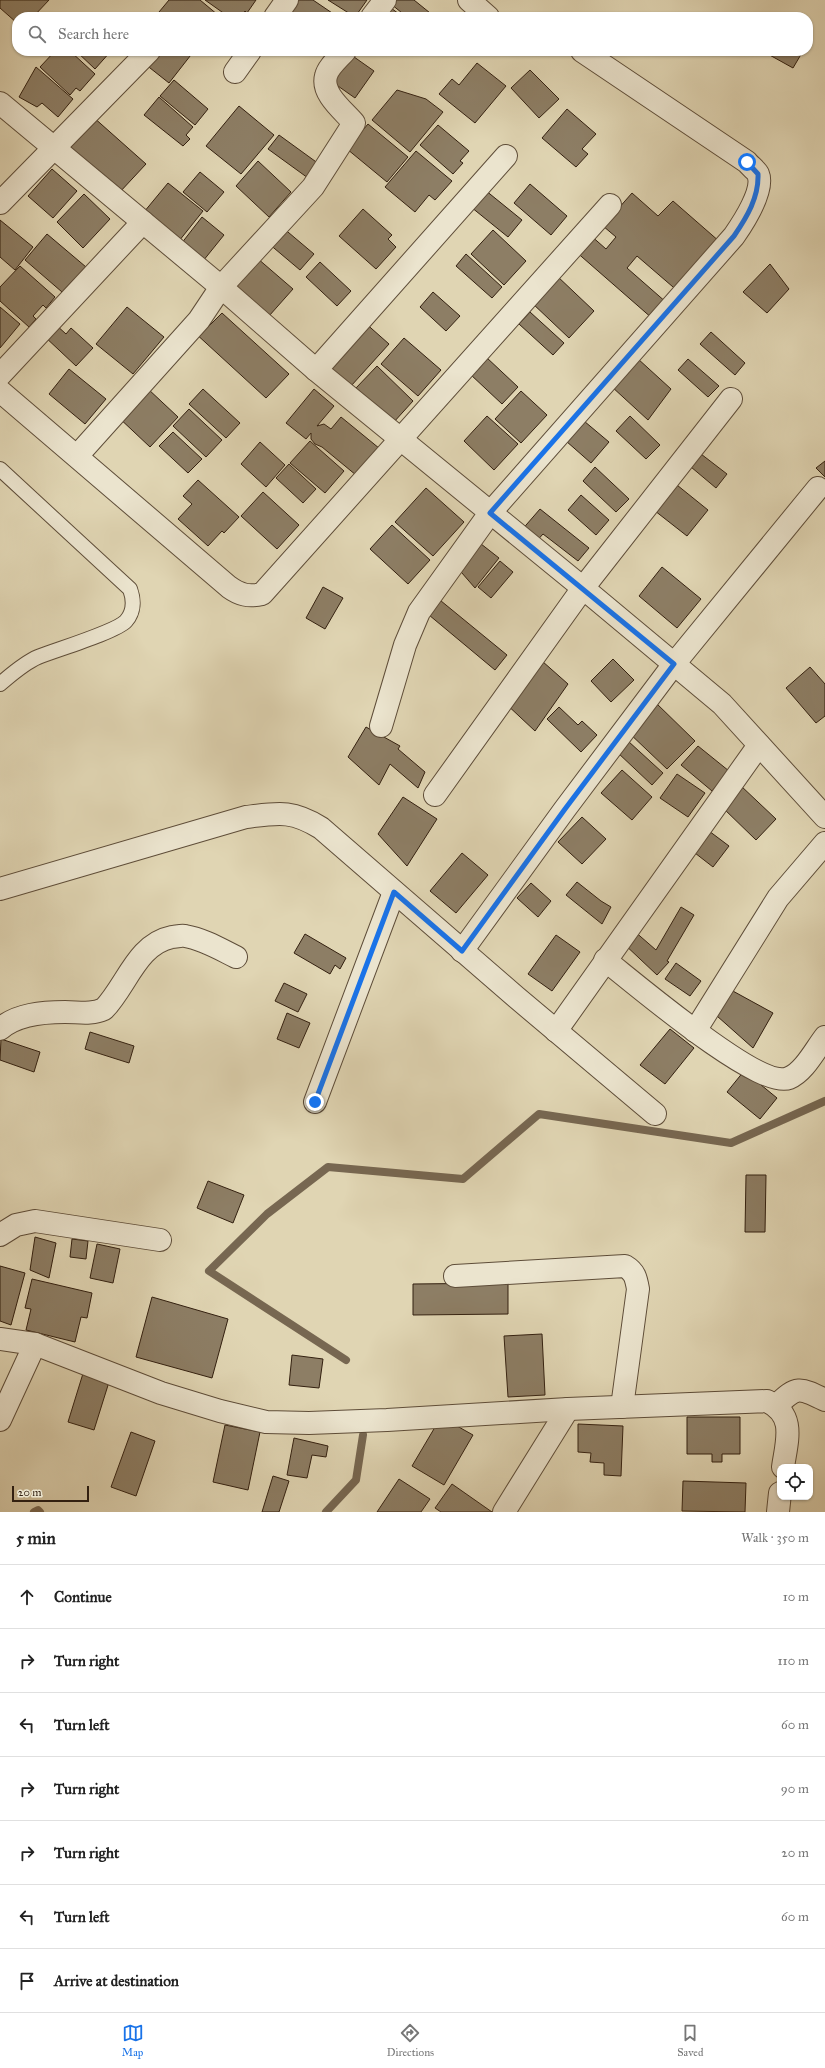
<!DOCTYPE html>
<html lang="en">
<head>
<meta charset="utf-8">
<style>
	body { margin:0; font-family:"IM FELL Great Primer",serif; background:#f6f6f6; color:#222 }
	.controls { position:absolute; right:12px; bottom:12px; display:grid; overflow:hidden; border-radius:8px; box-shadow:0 1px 3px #0004 }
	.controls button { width:36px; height:36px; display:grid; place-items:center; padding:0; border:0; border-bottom:1px solid #e0e0e0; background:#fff; color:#222; font:20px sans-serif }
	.scale { position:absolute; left:12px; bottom:10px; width:77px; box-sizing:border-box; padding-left:4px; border:2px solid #332010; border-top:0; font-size:11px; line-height:14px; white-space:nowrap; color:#332010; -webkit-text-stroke:3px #ebe4ce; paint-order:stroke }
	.stop { position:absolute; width:12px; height:12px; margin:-9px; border:3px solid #1a73e8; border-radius:50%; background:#fff }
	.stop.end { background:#1a73e8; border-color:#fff; box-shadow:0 1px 4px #0008 }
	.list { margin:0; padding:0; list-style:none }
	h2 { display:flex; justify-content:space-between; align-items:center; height:52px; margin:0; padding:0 16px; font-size:17px }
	h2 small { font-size:13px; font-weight:400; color:#767676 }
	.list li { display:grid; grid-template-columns:26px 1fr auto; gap:12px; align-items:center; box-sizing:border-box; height:64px; padding:0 16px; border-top:1px solid #e0e0e0 }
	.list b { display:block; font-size:15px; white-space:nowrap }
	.list em { font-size:13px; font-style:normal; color:#767676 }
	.icon { flex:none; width:22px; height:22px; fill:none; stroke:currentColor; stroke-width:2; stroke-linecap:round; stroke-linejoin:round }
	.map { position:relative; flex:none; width:825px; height:1512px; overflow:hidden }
	.search { position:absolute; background:#fff; box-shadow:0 1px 3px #0004; left:12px; right:12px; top:12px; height:44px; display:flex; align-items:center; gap:10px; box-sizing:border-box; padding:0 14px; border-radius:16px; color:#767676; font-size:15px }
	.sheet { height:500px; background:#fff }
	nav { display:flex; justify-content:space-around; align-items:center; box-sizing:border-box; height:56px; border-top:1px solid #e0e0e0; background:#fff; font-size:11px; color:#767676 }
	nav a { display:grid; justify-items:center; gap:2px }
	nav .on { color:#1a73e8 }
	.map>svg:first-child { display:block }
</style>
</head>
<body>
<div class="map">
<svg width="825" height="1512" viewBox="0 0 825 1512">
	<rect width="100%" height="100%" fill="#e0d5b3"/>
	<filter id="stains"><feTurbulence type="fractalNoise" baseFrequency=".005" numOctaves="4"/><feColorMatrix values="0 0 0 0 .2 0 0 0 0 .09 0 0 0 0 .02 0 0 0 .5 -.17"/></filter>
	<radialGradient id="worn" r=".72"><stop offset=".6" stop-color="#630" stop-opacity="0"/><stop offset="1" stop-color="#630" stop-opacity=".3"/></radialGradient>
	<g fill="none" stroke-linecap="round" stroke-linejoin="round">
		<g stroke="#776751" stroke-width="8">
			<path d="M346,1360L209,1271L267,1214L328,1167L463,1179L539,1114L731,1143L825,1101"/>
			<path d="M34,1512L38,1510L40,1512"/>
			<path d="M326,1512L356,1480L363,1435"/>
		</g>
	</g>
	<g fill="#8d7e65" stroke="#332010">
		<path d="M0,0H49L33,17H17V23L0,8Z"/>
		<path d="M169,0H200L218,15L216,17H165L159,12Z"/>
		<path d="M205,0H256L247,13L245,11L240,17H229Z"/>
		<path d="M290,0H313L338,17H291L283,11Z"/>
		<path d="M328,0H367L355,17Z"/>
		<path d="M386,0H414L435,17H407Z"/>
		<path d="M383,2L403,17H374Z"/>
		<path d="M55,51H70L95,74L80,91L76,88L70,95L40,67Z"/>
		<path d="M76,51H111L95,69Z"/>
		<path d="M155,51H194L169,83L145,64Z"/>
		<path d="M767,51H803L793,68L766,53Z"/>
		<path d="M347,52L374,71L355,98L328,79Z"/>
		<path d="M477,63L506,86L475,123L439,94L452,79L459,85Z"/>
		<path d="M36,67L73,99L58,117L42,103L37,107L19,97Z"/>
		<path d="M530,70L559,99L539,118L511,88Z"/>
		<path d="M174,80L208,109L195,125L160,96Z"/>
		<path d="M397,90L426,99L443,112L410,152L372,120Z"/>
		<path d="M159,97L193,127L186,135L190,139L183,146L144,115Z"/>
		<path d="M239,106L274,135L241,174L206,146Z"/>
		<path d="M567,109L596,134L582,149L588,154L576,167L542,138Z"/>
		<path d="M92,116L146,164L119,193L66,144Z"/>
		<path d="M368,124L408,157L387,182L347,149Z"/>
		<path d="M438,125L469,151L460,161L463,163L453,174L420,145Z"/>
		<path d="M279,135L319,164L308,178L268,149Z"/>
		<path d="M416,151L452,181L435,200L429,195L415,212L385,187Z"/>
		<path d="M258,161L291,192L269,217L236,186Z"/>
		<path d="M52,169L77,191L53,218L28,196Z"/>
		<path d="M200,172L224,192L207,212L183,192Z"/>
		<path d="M168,183L203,211L179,241L144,212Z"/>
		<path d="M530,184L567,216L551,235L514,203Z"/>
		<path d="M485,190L522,220L508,237L471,207Z"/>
		<path d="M632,193L658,216L673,201L720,242L680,293L637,256L627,268L667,303L653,319L574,250L589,234L606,249L616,237L603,226Z"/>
		<path d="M84,194L110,219L83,248L57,222Z"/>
		<path d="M363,209L392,235L388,239L396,247L376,269L339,236Z"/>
		<path d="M202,217L224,235L203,261L181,244Z"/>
		<path d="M0,220L33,247L15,270L0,257Z"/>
		<path d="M282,227L314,254L300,270L268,243Z"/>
		<path d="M493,230L526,261L504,285L471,254Z"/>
		<path d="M47,234L86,267L62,292L25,260Z"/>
		<path d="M466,254L502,287L492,298L456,266Z"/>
		<path d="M257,258L293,289L269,316L233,285Z"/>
		<path d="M320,262L351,291L337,306L306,277Z"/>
		<path d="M770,264L789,289L767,313L743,292Z"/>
		<path d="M20,266L55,297L46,308L43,305L33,316L36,319L29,327L0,301V287Z"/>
		<path d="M556,275L594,311L569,338L531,302Z"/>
		<path d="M433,292L460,316L446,331L420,307Z"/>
		<path d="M0,307L20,324L0,348Z"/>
		<path d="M127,307L164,337L133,374L96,344Z"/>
		<path d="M530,312L564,343L553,355L519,324Z"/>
		<path d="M222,313L289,374L266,398L194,332L203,322L208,327Z"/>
		<path d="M363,321L389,344L351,386L325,363Z"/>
		<path d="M55,324L66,334L71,328L93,348L76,366L43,335Z"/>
		<path d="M711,332L745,363L735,375L700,344Z"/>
		<path d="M404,338L441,370L418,396L381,364Z"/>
		<path d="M486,357L518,387L502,404L470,374Z"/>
		<path d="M637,358L671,389L648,420L611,386Z"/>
		<path d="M688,359L719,386L708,397L678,370Z"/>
		<path d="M377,366L413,401L393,423L356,388Z"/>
		<path d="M69,369L106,399L85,424L49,394Z"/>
		<path d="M147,388L178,417L150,447L116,415Z"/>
		<path d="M203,389L240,423L226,438L189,404Z"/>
		<path d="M314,389L334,406L317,426L324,424L331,429L341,417L385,453L362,480L322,447L315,444L311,439V433L306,439L286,423Z"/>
		<path d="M521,391L547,415L521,443L495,419Z"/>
		<path d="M189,409L222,440L206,457L173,426Z"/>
		<path d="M487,416L518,444L494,470L464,441Z"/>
		<path d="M630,416L660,445L646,459L616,431Z"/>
		<path d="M584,421L609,442L591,463L566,441Z"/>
		<path d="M173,432L202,459L188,473L159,446Z"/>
		<path d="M310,441L344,471L325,493L290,463Z"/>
		<path d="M260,442L285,465L266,487L241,464Z"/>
		<path d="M701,454L727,474L716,488L691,467Z"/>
		<path d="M825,461V477L816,468Z"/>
		<path d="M289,464L316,489L303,503L276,478Z"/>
		<path d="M595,467L629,499L616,512L583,481Z"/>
		<path d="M198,480L239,517L224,533L222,531L208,546L178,519L192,504L183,496Z"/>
		<path d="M672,481L708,510L687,536L650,507Z"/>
		<path d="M426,488L464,522L433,556L395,522Z"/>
		<path d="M263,492L299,525L277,549L241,516Z"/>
		<path d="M581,495L609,520L596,535L568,510Z"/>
		<path d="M540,509L589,548L578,561L543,534L534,544L520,532Z"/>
		<path d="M392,525L430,560L408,584L370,549Z"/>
		<path d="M476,540L499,558L475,588L455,565Z"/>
		<path d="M500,561L513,572L491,598L478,587Z"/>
		<path d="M662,567L701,599L677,628L639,596Z"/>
		<path d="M323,587L343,598L325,629L306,618Z"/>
		<path d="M435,596L507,655L495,670L423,610Z"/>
		<path d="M613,659L634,680L611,702L591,681Z"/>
		<path d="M542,661L568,684L535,731L504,702Z"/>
		<path d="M810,667L825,684V716L816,723L786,688Z"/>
		<path d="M655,702L695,741L667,769L627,731Z"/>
		<path d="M559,707L578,725L582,721L597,735L581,752L547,719Z"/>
		<path d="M366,727L400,746L398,749L425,772L418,788L390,764L379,785L348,757Z"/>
		<path d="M628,741L663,773L652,785L617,752Z"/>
		<path d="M698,746L729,771L712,791L681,765Z"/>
		<path d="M622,770L652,797L632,820L601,793Z"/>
		<path d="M677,774L705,793L688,817L660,798Z"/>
		<path d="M740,785L776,819L756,840L721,806Z"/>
		<path d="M403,797L437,819L407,866L378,834Z"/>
		<path d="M582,817L606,839L582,864L558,842Z"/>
		<path d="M705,828L729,846L713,867L695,853Z"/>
		<path d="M462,853L488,875L456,913L430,891Z"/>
		<path d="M577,882L601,901L611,907L602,924L566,895Z"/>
		<path d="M531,883L551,901L538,917L517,898Z"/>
		<path d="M681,907L694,915L667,961L669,962L657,975L622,942L633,930L656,950Z"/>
		<path d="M305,934L346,958L340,969L335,965L330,974L294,953Z"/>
		<path d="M556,935L580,952L552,991L528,974Z"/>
		<path d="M676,963L701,981L690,996L665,979Z"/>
		<path d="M284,983L307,994L298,1012L275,1001Z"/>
		<path d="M731,990L773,1013L753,1048L717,1016Z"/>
		<path d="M287,1013L310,1023L299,1048L277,1039Z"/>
		<path d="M670,1029L694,1048L665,1084L640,1065Z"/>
		<path d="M90,1032L134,1046L129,1063L85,1049Z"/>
		<path d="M1,1039L40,1052L34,1072L0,1060Z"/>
		<path d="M744,1071L777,1098L760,1119L727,1092Z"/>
		<path d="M746,1175H766L765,1232H745Z"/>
		<path d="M208,1181L244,1195L233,1223L197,1208Z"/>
		<path d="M35,1237L56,1243L49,1278L30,1270Z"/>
		<path d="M72,1239L88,1241L86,1259L70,1257Z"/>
		<path d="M97,1244L120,1249L113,1283L90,1278Z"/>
		<path d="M0,1266L25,1273L11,1325L0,1321Z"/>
		<path d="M32,1279L92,1293L87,1318L81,1317L75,1342L26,1330L31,1309L25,1308Z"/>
		<path d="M508,1283V1314L413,1315V1284Z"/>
		<path d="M152,1297L228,1319L212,1378L136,1357Z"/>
		<path d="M542,1334L545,1395L508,1397L504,1336Z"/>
		<path d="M292,1355L323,1359L319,1388L289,1385Z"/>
		<path d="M85,1367L109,1382L94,1430L68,1422Z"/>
		<path d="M441,1417L473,1435L444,1485L412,1466Z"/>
		<path d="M687,1417H740V1454H722V1462H712V1454H687Z"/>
		<path d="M578,1424L623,1426L621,1476L604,1475V1463L590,1462L591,1453L578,1452Z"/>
		<path d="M225,1425L260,1432L248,1490L213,1482Z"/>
		<path d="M131,1432L155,1441L136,1496L111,1487Z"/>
		<path d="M294,1438L328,1446L326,1457L312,1455L307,1478L287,1475Z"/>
		<path d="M273,1476L289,1481L279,1512H262Z"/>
		<path d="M399,1479L430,1499L421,1512H377Z"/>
		<path d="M683,1481L746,1483L745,1512L682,1511Z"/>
		<path d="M452,1484L492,1512H441L435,1508Z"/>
	</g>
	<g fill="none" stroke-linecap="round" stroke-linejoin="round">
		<g stroke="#5e4d39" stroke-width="16">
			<path id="lane" d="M0,469L130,589C134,600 134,612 126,621C116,632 55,650 38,657C24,663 12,674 0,684"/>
		</g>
		<g stroke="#5e4d39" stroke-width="24">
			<g id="street">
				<path d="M469,0L488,17"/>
				<path d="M275,17L287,0"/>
				<path d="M372,17L385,0"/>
				<path d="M235,72L250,51"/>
				<path d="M0,103L221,287L316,370L583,588L722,704L825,817"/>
				<path d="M0,203L149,51"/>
				<path d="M316,370L506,156"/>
				<path d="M0,375L143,222"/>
				<path d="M0,391L229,587C240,595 249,597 262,594L610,205"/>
				<path d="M77,456L199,320L221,287L313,187L354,123C344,111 321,94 326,76C328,67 339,58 345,51"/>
				<path d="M381,726L405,645L419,612L490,513L734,236C743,223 765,190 758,174C756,170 750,166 747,162L582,51"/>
				<path d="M435,795L583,588L731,399"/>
				<path d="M0,889L246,817C279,813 292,810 321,828L516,997L655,1114"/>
				<path d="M462,951L565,809L674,664L818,488"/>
				<path d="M605,960C632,981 759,1090 789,1078C804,1072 815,1050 825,1037"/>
				<path d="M0,1029C17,1014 43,1012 65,1012C79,1012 91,1015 104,1009C127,985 137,944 172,937C176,937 181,935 185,936C203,939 220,949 236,957"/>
				<path d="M556,1031L759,745"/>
				<path d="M695,1031L778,898L825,843"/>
				<path d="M315,1102L394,892"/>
				<path d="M0,1235L16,1225L35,1221L160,1240"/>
				<path d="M455,1276L625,1266C635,1272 636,1278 638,1289L622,1407"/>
				<path d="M0,1339L35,1344L161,1393L220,1411L266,1422L309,1423L387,1420L568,1409L767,1401C796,1415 787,1440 783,1467"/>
				<path d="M777,1405C797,1386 799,1387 825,1400"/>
				<path d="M0,1420L35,1344"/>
				<path d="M504,1512L568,1409"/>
				<path d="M778,1512L780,1493"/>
			</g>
		</g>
		<use href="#lane" stroke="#ebe4ce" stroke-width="14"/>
		<use href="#street" stroke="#ebe4ce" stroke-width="22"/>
	</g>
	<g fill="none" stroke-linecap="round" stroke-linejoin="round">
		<path stroke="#1a73e8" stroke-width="5" d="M315,1102L394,892L462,951L565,809L674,664L490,513L734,236C747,217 759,197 758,174L747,162"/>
	</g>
	<rect width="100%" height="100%" filter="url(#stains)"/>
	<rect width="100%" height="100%" fill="url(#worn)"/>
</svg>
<div class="controls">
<button><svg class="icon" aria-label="locate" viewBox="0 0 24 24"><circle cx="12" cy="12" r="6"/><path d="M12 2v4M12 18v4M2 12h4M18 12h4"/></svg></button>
</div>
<div class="scale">20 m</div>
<div class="stop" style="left:747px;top:162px"></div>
<div class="stop end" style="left:315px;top:1102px"></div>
<div class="search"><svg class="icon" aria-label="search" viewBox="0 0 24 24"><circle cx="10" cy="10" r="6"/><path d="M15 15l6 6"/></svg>Search here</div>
</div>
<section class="sheet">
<h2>5 min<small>Walk · 350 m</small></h2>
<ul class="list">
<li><svg class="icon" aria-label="ahead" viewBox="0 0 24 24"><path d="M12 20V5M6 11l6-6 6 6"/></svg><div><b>Continue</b></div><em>10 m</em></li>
<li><svg class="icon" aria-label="right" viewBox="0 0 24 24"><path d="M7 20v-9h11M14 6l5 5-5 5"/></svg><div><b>Turn right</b></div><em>110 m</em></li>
<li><svg class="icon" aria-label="left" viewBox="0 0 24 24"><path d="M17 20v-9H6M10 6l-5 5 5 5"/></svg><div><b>Turn left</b></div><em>60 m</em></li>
<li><svg class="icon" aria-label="right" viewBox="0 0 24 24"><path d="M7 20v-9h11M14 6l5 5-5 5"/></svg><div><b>Turn right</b></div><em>90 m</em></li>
<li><svg class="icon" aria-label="right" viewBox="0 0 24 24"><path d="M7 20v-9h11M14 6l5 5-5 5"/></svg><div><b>Turn right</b></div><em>20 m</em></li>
<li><svg class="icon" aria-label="left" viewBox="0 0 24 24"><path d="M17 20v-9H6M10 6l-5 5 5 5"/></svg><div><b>Turn left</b></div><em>60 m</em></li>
<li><svg class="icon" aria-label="arrive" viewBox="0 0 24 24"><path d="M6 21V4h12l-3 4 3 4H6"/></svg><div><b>Arrive at destination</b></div></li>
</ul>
</section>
<nav>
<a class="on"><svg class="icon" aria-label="map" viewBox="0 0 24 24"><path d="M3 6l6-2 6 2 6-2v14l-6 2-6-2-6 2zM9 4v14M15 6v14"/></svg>Map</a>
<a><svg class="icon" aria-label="directions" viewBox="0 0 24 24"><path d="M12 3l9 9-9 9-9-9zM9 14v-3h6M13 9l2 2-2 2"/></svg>Directions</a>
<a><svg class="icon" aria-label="saved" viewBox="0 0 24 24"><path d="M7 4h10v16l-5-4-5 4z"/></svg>Saved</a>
</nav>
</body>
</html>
